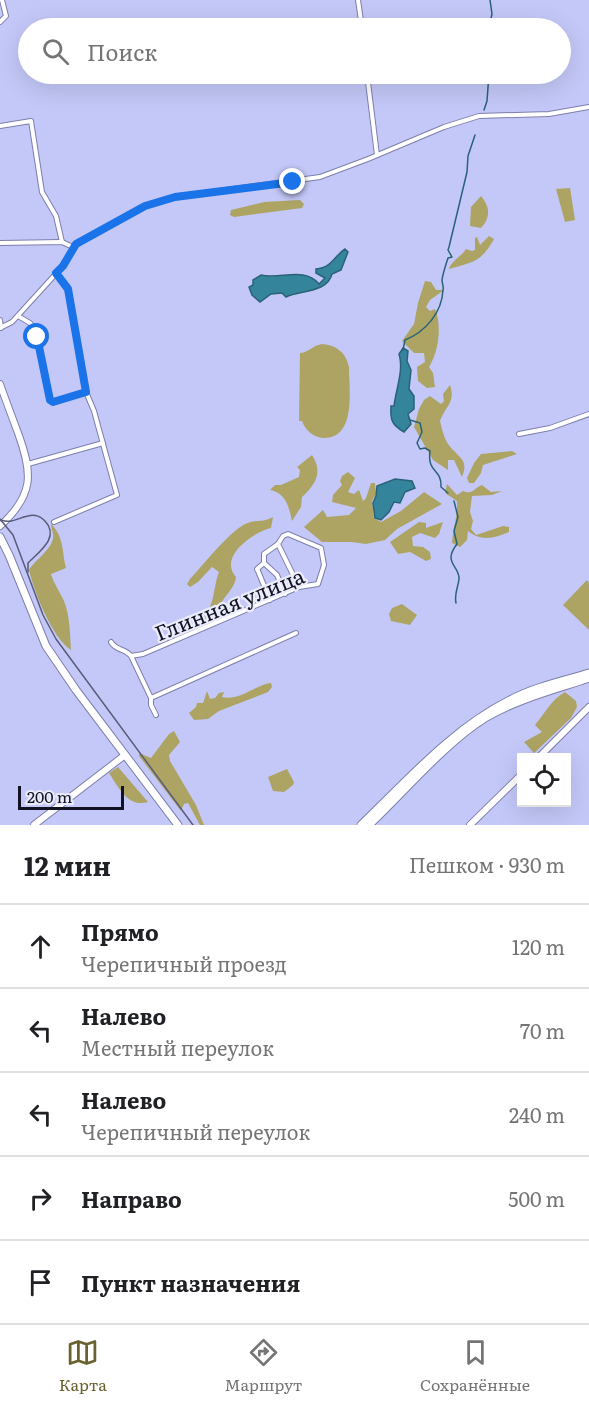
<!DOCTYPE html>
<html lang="ru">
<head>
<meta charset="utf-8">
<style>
	body { margin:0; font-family:Literata,serif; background:#f6f6f6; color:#202124 }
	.controls { position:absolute; right:18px; bottom:18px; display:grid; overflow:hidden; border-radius:0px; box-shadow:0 6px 24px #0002 }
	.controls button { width:54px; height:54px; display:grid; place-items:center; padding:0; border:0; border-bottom:2px solid #e0e0e0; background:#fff; color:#202124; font:30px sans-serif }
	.scale { position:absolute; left:18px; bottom:15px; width:106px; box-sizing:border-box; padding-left:6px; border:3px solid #121223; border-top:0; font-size:16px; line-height:21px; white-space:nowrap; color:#121223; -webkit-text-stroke:4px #eaecfb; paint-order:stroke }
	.stop { position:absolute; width:18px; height:18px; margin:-14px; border:4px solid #1a73e8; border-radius:50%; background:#fff }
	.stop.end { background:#1a73e8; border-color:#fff; box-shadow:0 2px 6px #0008 }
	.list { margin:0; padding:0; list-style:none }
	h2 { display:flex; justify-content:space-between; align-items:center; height:78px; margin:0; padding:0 24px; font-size:26px }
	h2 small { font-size:20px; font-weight:400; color:#757577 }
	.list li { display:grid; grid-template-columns:39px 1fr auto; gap:18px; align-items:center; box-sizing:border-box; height:84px; padding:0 24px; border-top:2px solid #e0e0e0 }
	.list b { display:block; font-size:22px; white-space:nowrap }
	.list p { margin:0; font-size:20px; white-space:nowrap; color:#757577 }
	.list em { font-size:20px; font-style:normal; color:#757577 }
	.icon { flex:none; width:33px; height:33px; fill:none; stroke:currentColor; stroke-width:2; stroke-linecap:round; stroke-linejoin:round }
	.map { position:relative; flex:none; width:589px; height:825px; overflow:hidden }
	.search { position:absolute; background:#fff; box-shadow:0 6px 24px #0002; left:18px; right:18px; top:18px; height:66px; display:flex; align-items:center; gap:15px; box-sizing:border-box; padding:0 21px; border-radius:33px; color:#757577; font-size:22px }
	.sheet { height:498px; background:#fff }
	nav { display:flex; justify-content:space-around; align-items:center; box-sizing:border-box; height:84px; border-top:2px solid #e0e0e0; background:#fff; font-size:16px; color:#757577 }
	nav a { display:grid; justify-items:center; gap:3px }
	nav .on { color:#69622f }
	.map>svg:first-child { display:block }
</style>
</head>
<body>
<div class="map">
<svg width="589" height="825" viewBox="0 0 589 825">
	<rect width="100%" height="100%" fill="#c4c8f8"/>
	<g fill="#ada463">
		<path d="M570,188L575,220L565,222L556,189Z"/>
		<path d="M481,196C490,207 491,217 481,228L470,226L471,207Z"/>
		<path d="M300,200L304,204L302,208L234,217L230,215L231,210L264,202Z"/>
		<path d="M489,236L494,239C481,262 474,262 449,269C451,261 461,257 466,249L472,251L475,250V238L477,237L480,245Z"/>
		<path d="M425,281L431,282L436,290H444L430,300L426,307L430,311L435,309C442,326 439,351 429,367L433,373L435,387L427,388L418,381L417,367L425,362L424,353H414L402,341L414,324L418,303Z"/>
		<path d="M322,344C337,345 346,353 349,367C349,389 357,439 323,438C313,437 305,430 302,421H299L300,353C307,353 314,345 322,344Z"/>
		<path d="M450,385C456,402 445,407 440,421C442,429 444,438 448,444C457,457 470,459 462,477L454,460H448V470L433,460L414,427L419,409L424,400L430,396L441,404L444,401L443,394Z"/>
		<path d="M512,451L517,454L483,465L481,473L474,483H469L467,478L474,463L481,454Z"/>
		<path d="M312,455C323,472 316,484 302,497L301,507L292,521C289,507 286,493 270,490L275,485H281L299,477L300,470L297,467Z"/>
		<path d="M348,472L355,478L348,492L354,494L359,490L363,501L366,498L371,483H375L376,494L372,501L374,518L381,522L401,511L424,492L442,504L397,529L385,540L366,544L352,542H322L304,527L323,510L327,517L349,515L356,508L332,502L333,495L342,485L340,481L342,476Z"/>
		<path d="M447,484L457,495L463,491C473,495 474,488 482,485L491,492L502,491L492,495L472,496L470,512L473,521L471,529L476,535L503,526L509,527V532C495,538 481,542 468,531L467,540L460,547L452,543C453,528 458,515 457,501L445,493Z"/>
		<path d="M273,517L271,528C253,532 218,557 236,577C235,586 228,593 223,600C219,605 218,613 215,619L180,638L179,635L185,628C191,628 193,626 198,622C216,609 212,590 219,572L212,567L198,582L190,587L187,584L190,579C204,564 228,533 245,524C255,519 263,523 273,517Z"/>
		<path d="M419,522L426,523V528L443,522L439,534L435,538L420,533L412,537L413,546L423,547L430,552L431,559L426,561L410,552L398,554L390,542Z"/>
		<path d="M51,524C64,536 62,552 66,568L51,574C54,584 60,592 64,601C70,616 70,634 71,650C52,638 34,591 29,570C35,560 52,549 53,538C54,533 51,529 51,524Z"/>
		<path d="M587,580L589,583V630L563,605Z"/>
		<path d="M402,604L417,615L410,625L391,621L389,614L392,608Z"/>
		<path d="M271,683L272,687L268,692L219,711L208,719L194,720L189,713L196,707L197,703H203L207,691L210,699L215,698L219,693L224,692L222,697C241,701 254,685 271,683Z"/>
		<path d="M565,692L576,701L577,707L571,718L534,753L524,742L542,732L535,725C545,713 551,700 565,692Z"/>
		<path d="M174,731L180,742L169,755L170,761L196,805L204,825H200L188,803L184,804L181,811L139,756V753L151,758L169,734Z"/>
		<path d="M118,767L148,802C128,808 119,788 109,773Z"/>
		<path d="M287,769L294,782L293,785L284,792L273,791L268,777Z"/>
	</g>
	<g fill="#34849c" stroke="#2a6278" stroke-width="1.5">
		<path d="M345,249L348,252L341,270L332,274C327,293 301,290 286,297L282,293L271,294L260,302L252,295L249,287L253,285V280L261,275C279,280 305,266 319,284L325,278L316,273V269C332,268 334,256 345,249Z"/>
		<path d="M403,348L408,351L407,361L411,370L409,389L414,396V409L408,414L411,424L404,432C392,425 390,420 391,406H394C396,389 404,370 399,354Z"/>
		<path d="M395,479L412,481L415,488L405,492L400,503L394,502L389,512L381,520L375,518L373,503L376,496L377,486Z"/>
	</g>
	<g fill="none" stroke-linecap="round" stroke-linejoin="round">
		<g stroke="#2a6278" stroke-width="1.5">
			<path d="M489,28L492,14L490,0"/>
			<path d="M484,110L487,101L489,74"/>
			<path d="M403,350L405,340C425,332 442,313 443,290C444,287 442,283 442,280C443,273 446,264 448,258L452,257L448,250L449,247L467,172L468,156L475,135"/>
			<path d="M409,418L410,420L420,423L422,432L417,443L420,449L425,448L430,451C427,474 442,468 441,487L448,493"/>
			<path d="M454,501L458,517L454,531L457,544C442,563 460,566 459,579C458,588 454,594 456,603"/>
		</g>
		<g stroke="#7c7fab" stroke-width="6">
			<g id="street">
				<path d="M358,0L362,28"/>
				<path d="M0,22L6,16L2,0"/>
				<path d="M367,74L377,155"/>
				<path d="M0,126L31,121L42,192L56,216L62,242"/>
				<path d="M0,243L62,242L73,247"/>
				<path d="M18,316L30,323L35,330L50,400L53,402L86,392"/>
				<path d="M0,320L1,328"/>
				<path d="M0,328L12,322L63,266L76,244L145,206L175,197L320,177L368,159L444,127L479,116L549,114L589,107"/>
				<path d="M519,434L550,428L589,414"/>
				<path d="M28,464L103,443"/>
				<path d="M54,522L117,495L94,411L86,392L68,289L56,273"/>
				<path d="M278,544L299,587"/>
				<path d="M264,563L277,575L285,594"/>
				<path d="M111,642C116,651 125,648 131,656L143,654L299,587L318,584L324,565L321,548L288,534L283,536L278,544L264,554V563L257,569L258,571L270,600"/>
				<path d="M131,656L151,698V705L156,715"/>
				<path d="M151,698L296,633"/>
			</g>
		</g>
		<g stroke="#7c7fab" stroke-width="8">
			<g id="secondary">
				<path d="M0,384C6,401 12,417 18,433C33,474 34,495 0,526"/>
				<path d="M538,758L589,707"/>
				<path d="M34,825L125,755"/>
				<path d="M470,825L522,774"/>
			</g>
		</g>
		<g stroke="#7c7fab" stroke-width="9">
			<g id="primary">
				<path d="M0,537L9,555L46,646L76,690L178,825"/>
				<path d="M361,825C408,780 452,729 510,700C534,687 563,681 589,673"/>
				<path d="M369,825C404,792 445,743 485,718C517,699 554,690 589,678"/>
			</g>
		</g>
		<use href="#street" stroke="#fff" stroke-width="4"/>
		<use href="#secondary" stroke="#fff" stroke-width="6"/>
		<use href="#primary" stroke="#fff" stroke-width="7"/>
		<g stroke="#595b78" stroke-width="1.5">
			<path d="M0,519L13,535L43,615L56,639L193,825"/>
			<path d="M1,520C12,524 17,518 28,516C34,514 41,516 45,521C61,538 37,553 28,563V572"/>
		</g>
	</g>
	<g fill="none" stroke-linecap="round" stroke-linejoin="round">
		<path stroke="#1a73e8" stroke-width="8" d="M37,337L50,400L53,402L86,392L68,289L56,273L63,266L76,244L145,206L175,197L293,182"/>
	</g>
	<g text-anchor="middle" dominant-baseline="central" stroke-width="4.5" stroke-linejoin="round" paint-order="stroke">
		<g font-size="21" fill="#121223" stroke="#eaecfb">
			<text transform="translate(229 603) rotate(-22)">Глинная улица</text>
		</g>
	</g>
</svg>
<div class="controls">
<button><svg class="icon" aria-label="locate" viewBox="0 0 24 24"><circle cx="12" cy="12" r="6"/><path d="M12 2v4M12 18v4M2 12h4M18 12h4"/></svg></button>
</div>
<div class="scale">200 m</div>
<div class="stop" style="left:37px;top:337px"></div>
<div class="stop end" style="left:293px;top:182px"></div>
<div class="search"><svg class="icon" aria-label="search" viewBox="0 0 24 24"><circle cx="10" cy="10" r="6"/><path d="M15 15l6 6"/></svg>Поиск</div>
</div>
<section class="sheet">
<h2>12 мин<small>Пешком · 930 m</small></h2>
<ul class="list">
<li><svg class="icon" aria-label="ahead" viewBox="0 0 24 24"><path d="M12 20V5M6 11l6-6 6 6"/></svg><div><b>Прямо</b><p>Черепичный проезд</p></div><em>120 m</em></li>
<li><svg class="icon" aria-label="left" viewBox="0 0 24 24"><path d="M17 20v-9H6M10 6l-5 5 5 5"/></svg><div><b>Налево</b><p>Местный переулок</p></div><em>70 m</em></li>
<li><svg class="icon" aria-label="left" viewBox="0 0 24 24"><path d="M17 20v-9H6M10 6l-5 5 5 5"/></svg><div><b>Налево</b><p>Черепичный переулок</p></div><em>240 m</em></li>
<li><svg class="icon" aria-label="right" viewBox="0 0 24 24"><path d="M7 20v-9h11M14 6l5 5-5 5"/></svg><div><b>Направо</b></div><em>500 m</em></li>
<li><svg class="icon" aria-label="arrive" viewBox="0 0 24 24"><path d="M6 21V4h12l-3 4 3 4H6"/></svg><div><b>Пункт назначения</b></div></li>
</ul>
</section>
<nav>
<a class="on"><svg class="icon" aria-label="map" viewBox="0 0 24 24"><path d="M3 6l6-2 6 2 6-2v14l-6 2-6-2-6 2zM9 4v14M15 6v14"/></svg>Карта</a>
<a><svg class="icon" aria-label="directions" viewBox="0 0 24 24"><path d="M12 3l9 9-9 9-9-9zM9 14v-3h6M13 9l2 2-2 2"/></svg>Маршрут</a>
<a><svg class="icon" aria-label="saved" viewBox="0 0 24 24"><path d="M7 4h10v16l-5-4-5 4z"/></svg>Сохранённые</a>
</nav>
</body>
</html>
